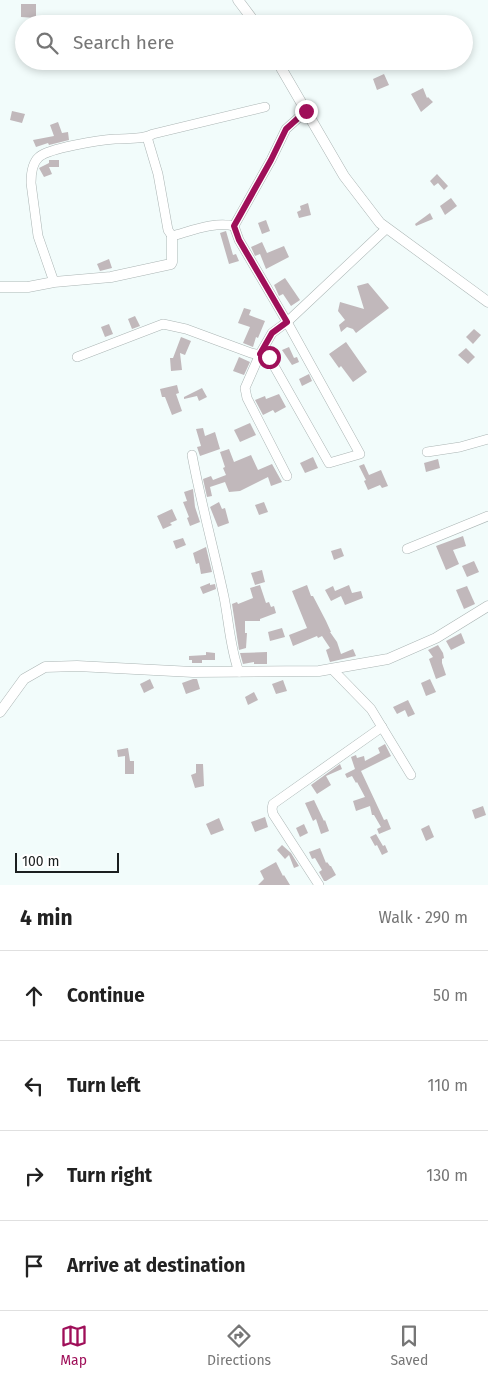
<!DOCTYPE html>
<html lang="en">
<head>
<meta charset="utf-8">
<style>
	body { margin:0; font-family:"Fira Sans",sans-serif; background:#f2f2f2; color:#222 }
	.scale { position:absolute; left:15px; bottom:12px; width:104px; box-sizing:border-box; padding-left:5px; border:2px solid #1b1f1f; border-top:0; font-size:14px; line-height:18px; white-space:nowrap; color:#1b1f1f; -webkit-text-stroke:4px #fff; paint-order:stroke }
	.stop { position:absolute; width:15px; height:15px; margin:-11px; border:4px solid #9f0f59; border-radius:50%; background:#fff }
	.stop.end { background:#9f0f59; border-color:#fff; box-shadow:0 1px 5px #0008 }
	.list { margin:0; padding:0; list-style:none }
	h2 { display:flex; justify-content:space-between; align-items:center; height:65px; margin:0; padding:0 20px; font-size:21px }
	h2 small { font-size:16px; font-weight:400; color:#767676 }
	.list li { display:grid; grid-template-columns:32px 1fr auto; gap:15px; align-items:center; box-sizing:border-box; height:90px; padding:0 20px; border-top:1px solid #e0e0e0 }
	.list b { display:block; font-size:19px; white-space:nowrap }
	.list em { font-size:16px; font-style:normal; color:#767676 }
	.icon { flex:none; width:28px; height:28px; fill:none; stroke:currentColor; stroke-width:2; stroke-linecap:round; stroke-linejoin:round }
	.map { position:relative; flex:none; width:488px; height:885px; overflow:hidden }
	.search { position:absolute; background:#fff; box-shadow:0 2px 8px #0003; left:15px; right:15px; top:15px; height:55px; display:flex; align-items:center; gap:12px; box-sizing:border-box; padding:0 18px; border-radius:28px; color:#767676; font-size:19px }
	.sheet { height:425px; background:#fff }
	nav { display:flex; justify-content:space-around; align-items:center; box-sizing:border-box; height:70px; border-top:1px solid #e0e0e0; background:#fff; font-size:14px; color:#767676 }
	nav a { display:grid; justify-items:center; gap:2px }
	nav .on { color:#9f0f59 }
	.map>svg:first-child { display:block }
</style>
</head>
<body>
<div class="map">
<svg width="488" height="885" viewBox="0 0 488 885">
	<rect width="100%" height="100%" fill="#f2fcfb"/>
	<g fill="#c1b8bb">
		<path d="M21,4H36V18L21,17Z"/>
		<path d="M384,74L389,85L377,90L373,79Z"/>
		<path d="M423,88L427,98L428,97L433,102L421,112L411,94Z"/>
		<path d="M12,111L25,114L22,123L10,120Z"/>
		<path d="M58,122L62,133L68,132L69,140L49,145L48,143L36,147L33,140L54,136L50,125Z"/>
		<path d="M49,160H59V167H49L52,174L44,177L39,168L49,163Z"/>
		<path d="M437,174L448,186L444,190L438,183L434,186L430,181Z"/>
		<path d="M451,198L457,206L445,215L440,206Z"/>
		<path d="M308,203L311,215L299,218L297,212L301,210L300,206Z"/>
		<path d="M430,213L433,219L416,226L415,224Z"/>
		<path d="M266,220L270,231L262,234L258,223Z"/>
		<path d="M226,231L233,255L236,254L239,261L229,264L220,233Z"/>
		<path d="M262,242L267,253L284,246L289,257L266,269L260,254L255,256L251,247Z"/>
		<path d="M109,259L112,268L100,271L97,264Z"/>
		<path d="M285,278L300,300L291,306L283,294L279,296L274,285Z"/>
		<path d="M368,283L389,308L356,333L353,329L347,327L341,332L339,325L345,320L338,311L340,302L364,309L357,286Z"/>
		<path d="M244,308L251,310L249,315L265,321L258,338L256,337L253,347L243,343L250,327L238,323Z"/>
		<path d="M135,316L140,326L132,329L128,319Z"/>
		<path d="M109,324L113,334L105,337L101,327Z"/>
		<path d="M474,329L481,335L473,344L466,337Z"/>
		<path d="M181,337L191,341L185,355L180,353L182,370L171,371L170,358H173Z"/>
		<path d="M346,342L367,372L353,382L341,366L339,368L329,354Z"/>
		<path d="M289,347L294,358L297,357L299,362L292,365L282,350Z"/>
		<path d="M466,348L475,357L468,364L458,355Z"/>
		<path d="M239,357L250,362L244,375L233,371Z"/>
		<path d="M309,374L312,381L302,386L299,379Z"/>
		<path d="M177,385L179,393L176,394L182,411L172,415L165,397H162L160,389Z"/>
		<path d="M202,388L207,397L199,401L197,396L184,399V397Z"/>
		<path d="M279,394L286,407L275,413L273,410L263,415L255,400L265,396L266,399Z"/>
		<path d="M250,423L256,435L240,442L234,430Z"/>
		<path d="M203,428L205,436L215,432L220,449L200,456L197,447L201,446L196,429Z"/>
		<path d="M229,449L234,462L251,455L258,470L272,464L282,482L271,486L268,477L240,491L229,492L225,482L210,487L212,496L207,497L203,479L211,476L213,480L226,475L223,468L225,467L220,452Z"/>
		<path d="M313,457L318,468L305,473L300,463Z"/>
		<path d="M438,459L440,468L426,472L424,463Z"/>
		<path d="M364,464L369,475L381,470L388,486L382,488L380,485L368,490L364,481L366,480L359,466Z"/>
		<path d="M193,489L195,507L200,522L190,526L187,518L189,517L183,502L187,501L184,492Z"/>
		<path d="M219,502L222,509L225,508L229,523L218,527L210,507Z"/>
		<path d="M264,502L268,512L259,515L255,505Z"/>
		<path d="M172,509L177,520L170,523L172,525L163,529L157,516Z"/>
		<path d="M463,536L466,546L453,550L459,564L446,570L436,546Z"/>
		<path d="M183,538L186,545L176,549L173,541Z"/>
		<path d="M206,547L212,572L201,574L199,563L196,564L193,553Z"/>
		<path d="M341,548L344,556L334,560L331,551Z"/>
		<path d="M474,561L479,572L467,577L462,566Z"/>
		<path d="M262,570L265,582L255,585L251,573Z"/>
		<path d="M210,583V585L215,584L216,589L203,594L200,587Z"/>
		<path d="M260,585L266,603L269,602L271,607L274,606L276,613L260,619V621H245V633H247L246,648L239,650L232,604L237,602L238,604L253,598L250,588Z"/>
		<path d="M307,585L311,596H313L326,621L331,632H330L337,642L341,654L353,649L356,656L330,662L326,650L330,648L322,636L318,638L317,636L293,646L289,635L307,628L292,591Z"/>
		<path d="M349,585L352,593L361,591L363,598L345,605L341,596L331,601L325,590L333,586L335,591Z"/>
		<path d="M467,586L475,604L464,609L456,590Z"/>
		<path d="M282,628L285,637L270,641L268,632Z"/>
		<path d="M461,633L465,643L451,650L446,641Z"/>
		<path d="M438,645L443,653L444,658L442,659V663L446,675L436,679L429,659L433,657L428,650Z"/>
		<path d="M206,652L215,653V660H202V663H192V660H189V656L206,655Z"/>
		<path d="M267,652V664H254V662L243,664L240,653Z"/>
		<path d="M150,679L154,688L144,693L140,684Z"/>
		<path d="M193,679H197L200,689L186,694L182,683Z"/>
		<path d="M430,679L436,692L426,696L421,683Z"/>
		<path d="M283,680L287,691L276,694L272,684Z"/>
		<path d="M254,692L258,700L248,705L245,697Z"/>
		<path d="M408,700L415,714L408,717L405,710L397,714L393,707Z"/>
		<path d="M385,744L391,756L361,771L384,820L387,819L391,829L379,834L377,829L381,827L374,815H372L370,806L356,811L353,801L365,797L357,782L356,783L352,776L347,778L345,774L355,769L351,757L356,755L357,758L364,756L365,761L380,753L378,748Z"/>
		<path d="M128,748L130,761H134V774H125V756L118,757L117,750Z"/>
		<path d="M196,764H203L204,786L195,788L191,775L196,773Z"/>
		<path d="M340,764L342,769L326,776L331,785L317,794L311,785Z"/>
		<path d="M314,800L324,821L325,820L329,831L321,834L316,819L313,821L305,803Z"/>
		<path d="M483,806L486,815L475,819L472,810Z"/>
		<path d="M265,817L268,827L255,832L251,822Z"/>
		<path d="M219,818L224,830L211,835L206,824Z"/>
		<path d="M304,824L308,833L300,837L296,828Z"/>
		<path d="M429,825L434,837L426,841L421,829Z"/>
		<path d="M376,834L383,846L385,845L388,852L382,855L377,845L375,846L370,837Z"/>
		<path d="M282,845L291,853L299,866L294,868L289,855L285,859L277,850Z"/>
		<path d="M320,848L326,863L327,862L330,866H331L336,875L326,881H324L319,872L322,870L315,858L312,859L309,852Z"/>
		<path d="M276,862L283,876L284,875L290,885H258L264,879L260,871Z"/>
	</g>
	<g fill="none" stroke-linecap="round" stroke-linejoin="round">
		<g stroke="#abb5b4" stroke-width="10">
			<g id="minor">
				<path d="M147,137L158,174L168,230L172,236C191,231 215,221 234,226"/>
				<path d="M54,282L38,236L31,183C31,174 32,163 39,157C49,148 100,140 115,139C127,138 142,140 153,134L265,107"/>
				<path d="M77,357L163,324L186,329L251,353L269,357L329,463L360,454L287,322L239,240L234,226L271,160L286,129L306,111"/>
				<path d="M427,452L460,447L488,439"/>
				<path d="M192,455C201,503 214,550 224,597C229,622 230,648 239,672"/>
				<path d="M287,476L247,398L245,388L260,354L272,333L287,322L387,228"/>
				<path d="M407,549L488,516"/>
				<path d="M332,669L371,709L411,775"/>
				<path d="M319,885L273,814L272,809L273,804L382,727"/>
			</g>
		</g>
		<g stroke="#abb5b4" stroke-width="11">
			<g id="tertiary">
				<path d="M238,0L256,24"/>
				<path d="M277,61L344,176L380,223L488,302"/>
				<path d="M0,287H28L54,282L111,277L171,264L172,262V236"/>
				<path d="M0,712L24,679L45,667L77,666L193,672L319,671L388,659L436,638L488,606"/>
			</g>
		</g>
		<use href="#minor" stroke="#fff" stroke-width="9"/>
		<use href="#tertiary" stroke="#fff" stroke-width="10"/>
	</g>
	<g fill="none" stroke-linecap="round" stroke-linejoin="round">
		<path stroke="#9f0f59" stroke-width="6" d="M269,357L260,354L272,333L287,322L239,240L234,226L271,160L286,129L306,111"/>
	</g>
</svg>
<div class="scale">100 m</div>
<div class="stop" style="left:269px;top:357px"></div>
<div class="stop end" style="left:306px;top:111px"></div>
<div class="search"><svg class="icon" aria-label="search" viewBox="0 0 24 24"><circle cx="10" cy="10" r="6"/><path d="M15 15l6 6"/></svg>Search here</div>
</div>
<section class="sheet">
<h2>4 min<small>Walk · 290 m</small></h2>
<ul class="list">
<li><svg class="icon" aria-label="ahead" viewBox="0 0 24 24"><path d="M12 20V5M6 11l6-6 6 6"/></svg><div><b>Continue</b></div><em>50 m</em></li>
<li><svg class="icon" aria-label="left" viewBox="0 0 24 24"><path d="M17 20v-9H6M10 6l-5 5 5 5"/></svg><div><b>Turn left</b></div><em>110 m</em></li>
<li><svg class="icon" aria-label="right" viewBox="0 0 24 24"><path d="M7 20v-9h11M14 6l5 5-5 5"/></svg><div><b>Turn right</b></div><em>130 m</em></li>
<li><svg class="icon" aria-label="arrive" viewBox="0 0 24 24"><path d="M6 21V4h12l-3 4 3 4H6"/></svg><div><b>Arrive at destination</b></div></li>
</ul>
</section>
<nav>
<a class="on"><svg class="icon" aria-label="map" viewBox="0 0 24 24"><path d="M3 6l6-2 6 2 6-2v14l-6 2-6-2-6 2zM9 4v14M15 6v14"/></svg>Map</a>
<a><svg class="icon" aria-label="directions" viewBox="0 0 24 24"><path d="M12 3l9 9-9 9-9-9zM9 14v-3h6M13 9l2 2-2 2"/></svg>Directions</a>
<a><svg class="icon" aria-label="saved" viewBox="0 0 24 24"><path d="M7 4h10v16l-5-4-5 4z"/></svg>Saved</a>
</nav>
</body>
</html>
